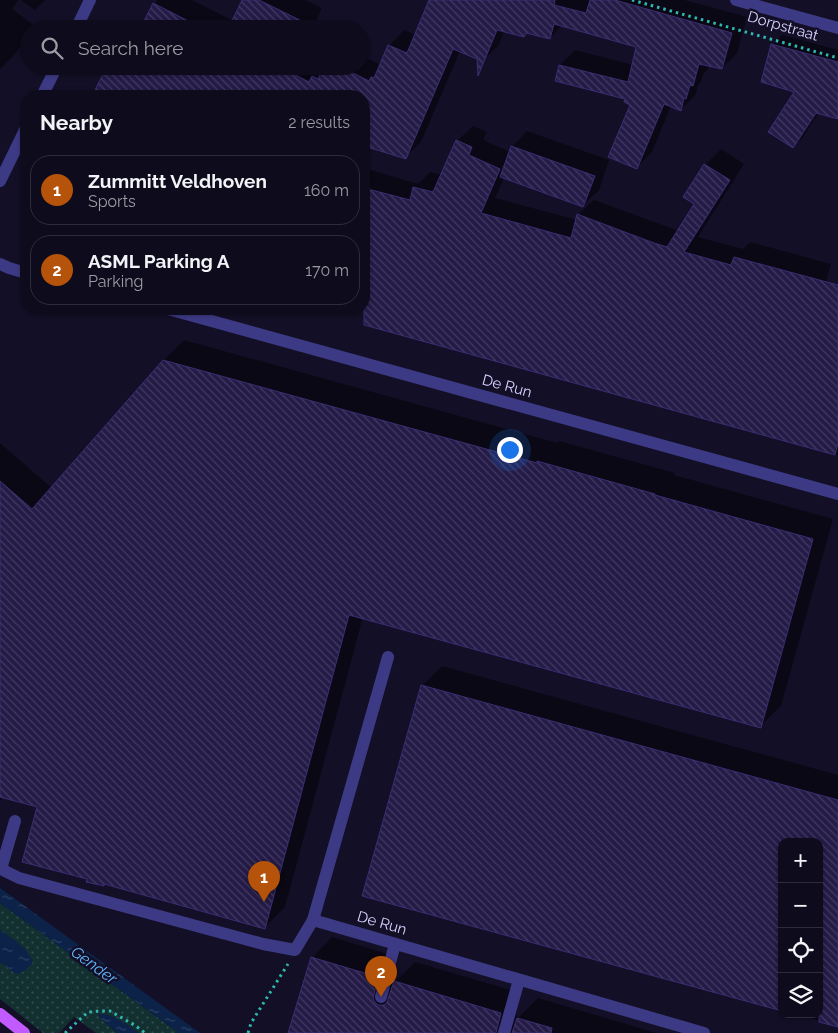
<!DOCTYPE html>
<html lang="en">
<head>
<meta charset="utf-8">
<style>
	body { margin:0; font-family:Raleway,sans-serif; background:#171425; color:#f1f3f6 }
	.controls { position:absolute; right:15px; bottom:15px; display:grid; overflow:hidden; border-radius:10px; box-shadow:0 1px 4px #0004 }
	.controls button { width:45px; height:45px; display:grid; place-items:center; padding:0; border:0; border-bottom:1px solid #2e2b3b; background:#0e0b1c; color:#f1f3f6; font:25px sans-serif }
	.you { position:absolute; left:509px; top:449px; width:18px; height:18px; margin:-12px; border:4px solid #fff; border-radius:50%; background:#1a73e8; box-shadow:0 0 0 8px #1a73e833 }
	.badge { display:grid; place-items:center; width:32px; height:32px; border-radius:50%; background:#b45309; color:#fff; font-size:16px; font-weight:700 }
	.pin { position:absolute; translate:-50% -41px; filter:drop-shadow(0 1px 2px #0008) }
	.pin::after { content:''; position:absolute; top:26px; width:18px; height:15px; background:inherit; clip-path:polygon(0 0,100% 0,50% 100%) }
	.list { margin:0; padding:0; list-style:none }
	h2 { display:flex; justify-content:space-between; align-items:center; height:65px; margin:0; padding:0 20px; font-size:21px }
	h2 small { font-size:16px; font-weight:400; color:#9b9ba3 }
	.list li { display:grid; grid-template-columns:32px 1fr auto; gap:15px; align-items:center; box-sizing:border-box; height:70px; margin:0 10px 10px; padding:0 10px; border:1px solid #2e2b3b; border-radius:20px }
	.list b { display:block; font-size:19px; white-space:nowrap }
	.list p { margin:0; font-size:16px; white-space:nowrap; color:#9b9ba3 }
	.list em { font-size:16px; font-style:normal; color:#9b9ba3 }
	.icon { flex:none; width:28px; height:28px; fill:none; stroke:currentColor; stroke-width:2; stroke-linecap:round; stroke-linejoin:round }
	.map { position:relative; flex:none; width:838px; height:1033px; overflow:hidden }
	.search { position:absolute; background:#0e0b1c; box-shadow:0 1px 4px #0004; left:20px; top:20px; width:350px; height:55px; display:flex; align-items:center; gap:12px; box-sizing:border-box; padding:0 18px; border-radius:28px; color:#9b9ba3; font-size:19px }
	.panel { position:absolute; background:#0e0b1c; box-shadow:0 1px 4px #0004; left:20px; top:90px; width:350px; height:225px; border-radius:20px }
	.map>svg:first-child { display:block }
</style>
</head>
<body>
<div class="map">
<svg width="838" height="1033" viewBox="0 0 838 1033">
	<defs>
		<pattern id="grass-dots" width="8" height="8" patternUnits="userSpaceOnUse" patternTransform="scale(1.25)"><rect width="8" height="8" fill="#12302f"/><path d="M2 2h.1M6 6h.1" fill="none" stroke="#344d4e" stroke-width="1.8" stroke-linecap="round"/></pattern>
		<pattern id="water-ripples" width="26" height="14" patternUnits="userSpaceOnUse" patternTransform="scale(1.25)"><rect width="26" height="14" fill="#0c2248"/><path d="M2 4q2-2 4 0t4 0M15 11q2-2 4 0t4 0" fill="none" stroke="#2f4163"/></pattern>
		<pattern id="building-back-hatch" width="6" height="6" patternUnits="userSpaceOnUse" patternTransform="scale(1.25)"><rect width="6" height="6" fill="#241b47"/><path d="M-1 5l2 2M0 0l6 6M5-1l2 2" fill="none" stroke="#433b63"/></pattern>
	</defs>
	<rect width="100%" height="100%" fill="#130f26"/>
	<path fill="url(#grass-dots)" d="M0,903L179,1033H139L113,1017L100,1018L117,1033H96L74,1017L59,1033H43L0,999V962L16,974L26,950L0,930Z"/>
	<g fill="url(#water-ripples)">
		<path d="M0,888L200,1033H179L0,903Z"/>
		<path d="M0,930C12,938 27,947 33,962C29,968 22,974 16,974L0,962Z"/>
		<path d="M98,1014C113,1013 127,1025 139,1033H117L100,1018Z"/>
	</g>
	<g fill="#0007">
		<path d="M0,0H18L12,9L35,26L33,29H29V35L15,54L0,69Z"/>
		<path d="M21,0H45L35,10Z"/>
		<path d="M158,0H192L233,21L243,0H305L322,8L312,29H142L154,4Z"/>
		<path d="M430,0H684L747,17L737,53L722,68L709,65L708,69L703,74L701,82L698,85L696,94L681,109L671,106L652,152L637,167L631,104L627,98L556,80L560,65L575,50L633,65L637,46L562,25L550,38L528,32L524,36L504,31L499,45L483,60L460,51L421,142L405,157L364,145V96H93L108,68L104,66H361V55L381,65L389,46L404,30L416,35Z"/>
		<path d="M782,35L838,50V118L819,112L803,137L793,147L796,91L772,45Z"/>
		<path d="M473,126L487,132L483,140L510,152L512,147L527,131L609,160L599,190L583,205L504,178L495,198L577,220L578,215L594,200L679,231L696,204L685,197L705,165L721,149L744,164L698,237L743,249L750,242L831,264L822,296L838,300V455L377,328L383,289L364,283V168L418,184L430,172L442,175L457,141Z"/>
		<path d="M184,340L557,443L559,441L675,473L674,475L833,519L781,706L760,726L363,617L285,907L265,927L89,879L39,806L3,797L0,801V443L52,488L164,360Z"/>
		<path d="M442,666L838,775V1026L796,1014H819V842H782L422,686Z"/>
		<path d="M332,937L398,957L393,978L395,982L415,962L521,993L516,1014L518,1018L538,998L656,1033H290L312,958Z"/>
	</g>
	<g fill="url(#building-back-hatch)" stroke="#3b2d73">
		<path d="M242,0H259L318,29H228Z"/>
		<path d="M429,0H555L554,5L586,13L590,0H615L732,33L722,69L699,64L693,86L690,85L686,99L684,98L681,111L664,104L637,169L608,157L630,105L624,102L625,99L555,81L559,65L628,82L636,47L554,24L550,39L526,33L524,37L497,30L478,76L477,59L453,49L406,159L364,146V96H92L107,66H278L309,82L312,76L318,79L325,66H339L369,81L371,77L374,78L388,45L407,53Z"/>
		<path d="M153,3L204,29H140Z"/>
		<path d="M771,44L838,62V119L816,113L793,148L768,132L794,92L761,82Z"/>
		<path d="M456,140L472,147L469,155L500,169L481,213L571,238L577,214L654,243L667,247L694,204L683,197L704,164L730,180L684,252L731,265L734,257L838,285V443L835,455L364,325V188L410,200L413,187L433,192Z"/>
		<path d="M511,146L595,176L583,207L500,177Z"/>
		<path d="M163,360L537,463V461L655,494V495L813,539L761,728L349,615L265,929L104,884V886L86,882L87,879L22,862L37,807L0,797V481L32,509Z"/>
		<path d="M421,685L838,800V1027L819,1022V842H782V1011L362,896Z"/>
		<path d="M311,957L378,977L373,999L375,1002L378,1005H384L387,1002L394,981L501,1013L496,1033H288Z"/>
		<path d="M517,1018L552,1028L551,1033H512Z"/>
	</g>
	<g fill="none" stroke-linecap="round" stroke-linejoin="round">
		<g stroke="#2fb8b0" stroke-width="3" stroke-dasharray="2.5 4" stroke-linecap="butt">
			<path d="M632,0L838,58"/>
			<path d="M65,1033L88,1012L100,1011H110L136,1026L145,1033"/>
			<path d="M248,1033L251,1023L288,964"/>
		</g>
		<g stroke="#3d3a85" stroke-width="12">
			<path d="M736,0L838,28"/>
			<path d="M76,29L90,0"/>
			<path d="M42,96L57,66"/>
			<path d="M0,181L26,128"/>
			<path d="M0,264L9,268L26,273"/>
			<path d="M168,309L838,494"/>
			<path d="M388,657L313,920L704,1033"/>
			<path d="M15,821L1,869L19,878L263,944L295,950L313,920"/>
			<path d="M381,997L395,944"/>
			<path d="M504,1033L519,980"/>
		</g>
		<path stroke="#c25bff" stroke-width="12" d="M0,1014L24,1033"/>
	</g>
	<g text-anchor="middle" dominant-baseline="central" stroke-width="5" stroke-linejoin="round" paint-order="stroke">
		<g font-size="15" fill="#d9d4ff" stroke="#130f26">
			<text transform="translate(783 26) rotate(16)">Dorpstraat</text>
			<text transform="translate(507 386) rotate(15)">De Run</text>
			<text transform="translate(382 923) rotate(16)">De Run</text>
		</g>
		<g font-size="16" font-style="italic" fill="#62b6ff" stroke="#130f26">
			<text transform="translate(94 965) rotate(36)">Gender</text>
		</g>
	</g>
</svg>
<div class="controls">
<button>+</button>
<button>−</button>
<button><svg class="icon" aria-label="locate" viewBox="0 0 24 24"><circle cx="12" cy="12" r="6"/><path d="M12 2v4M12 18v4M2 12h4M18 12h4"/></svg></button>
<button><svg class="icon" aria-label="layers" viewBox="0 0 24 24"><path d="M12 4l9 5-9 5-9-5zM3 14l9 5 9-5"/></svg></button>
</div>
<div class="you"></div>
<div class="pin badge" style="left:264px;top:902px">1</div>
<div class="pin badge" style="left:381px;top:997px">2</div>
<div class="search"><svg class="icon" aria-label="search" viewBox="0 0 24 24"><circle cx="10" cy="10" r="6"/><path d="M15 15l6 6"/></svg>Search here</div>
<section class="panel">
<h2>Nearby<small>2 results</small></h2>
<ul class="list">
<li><span class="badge">1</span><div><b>Zummitt Veldhoven</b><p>Sports</p></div><em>160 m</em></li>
<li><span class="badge">2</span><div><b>ASML Parking A</b><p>Parking</p></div><em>170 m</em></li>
</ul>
</section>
</div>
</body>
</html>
